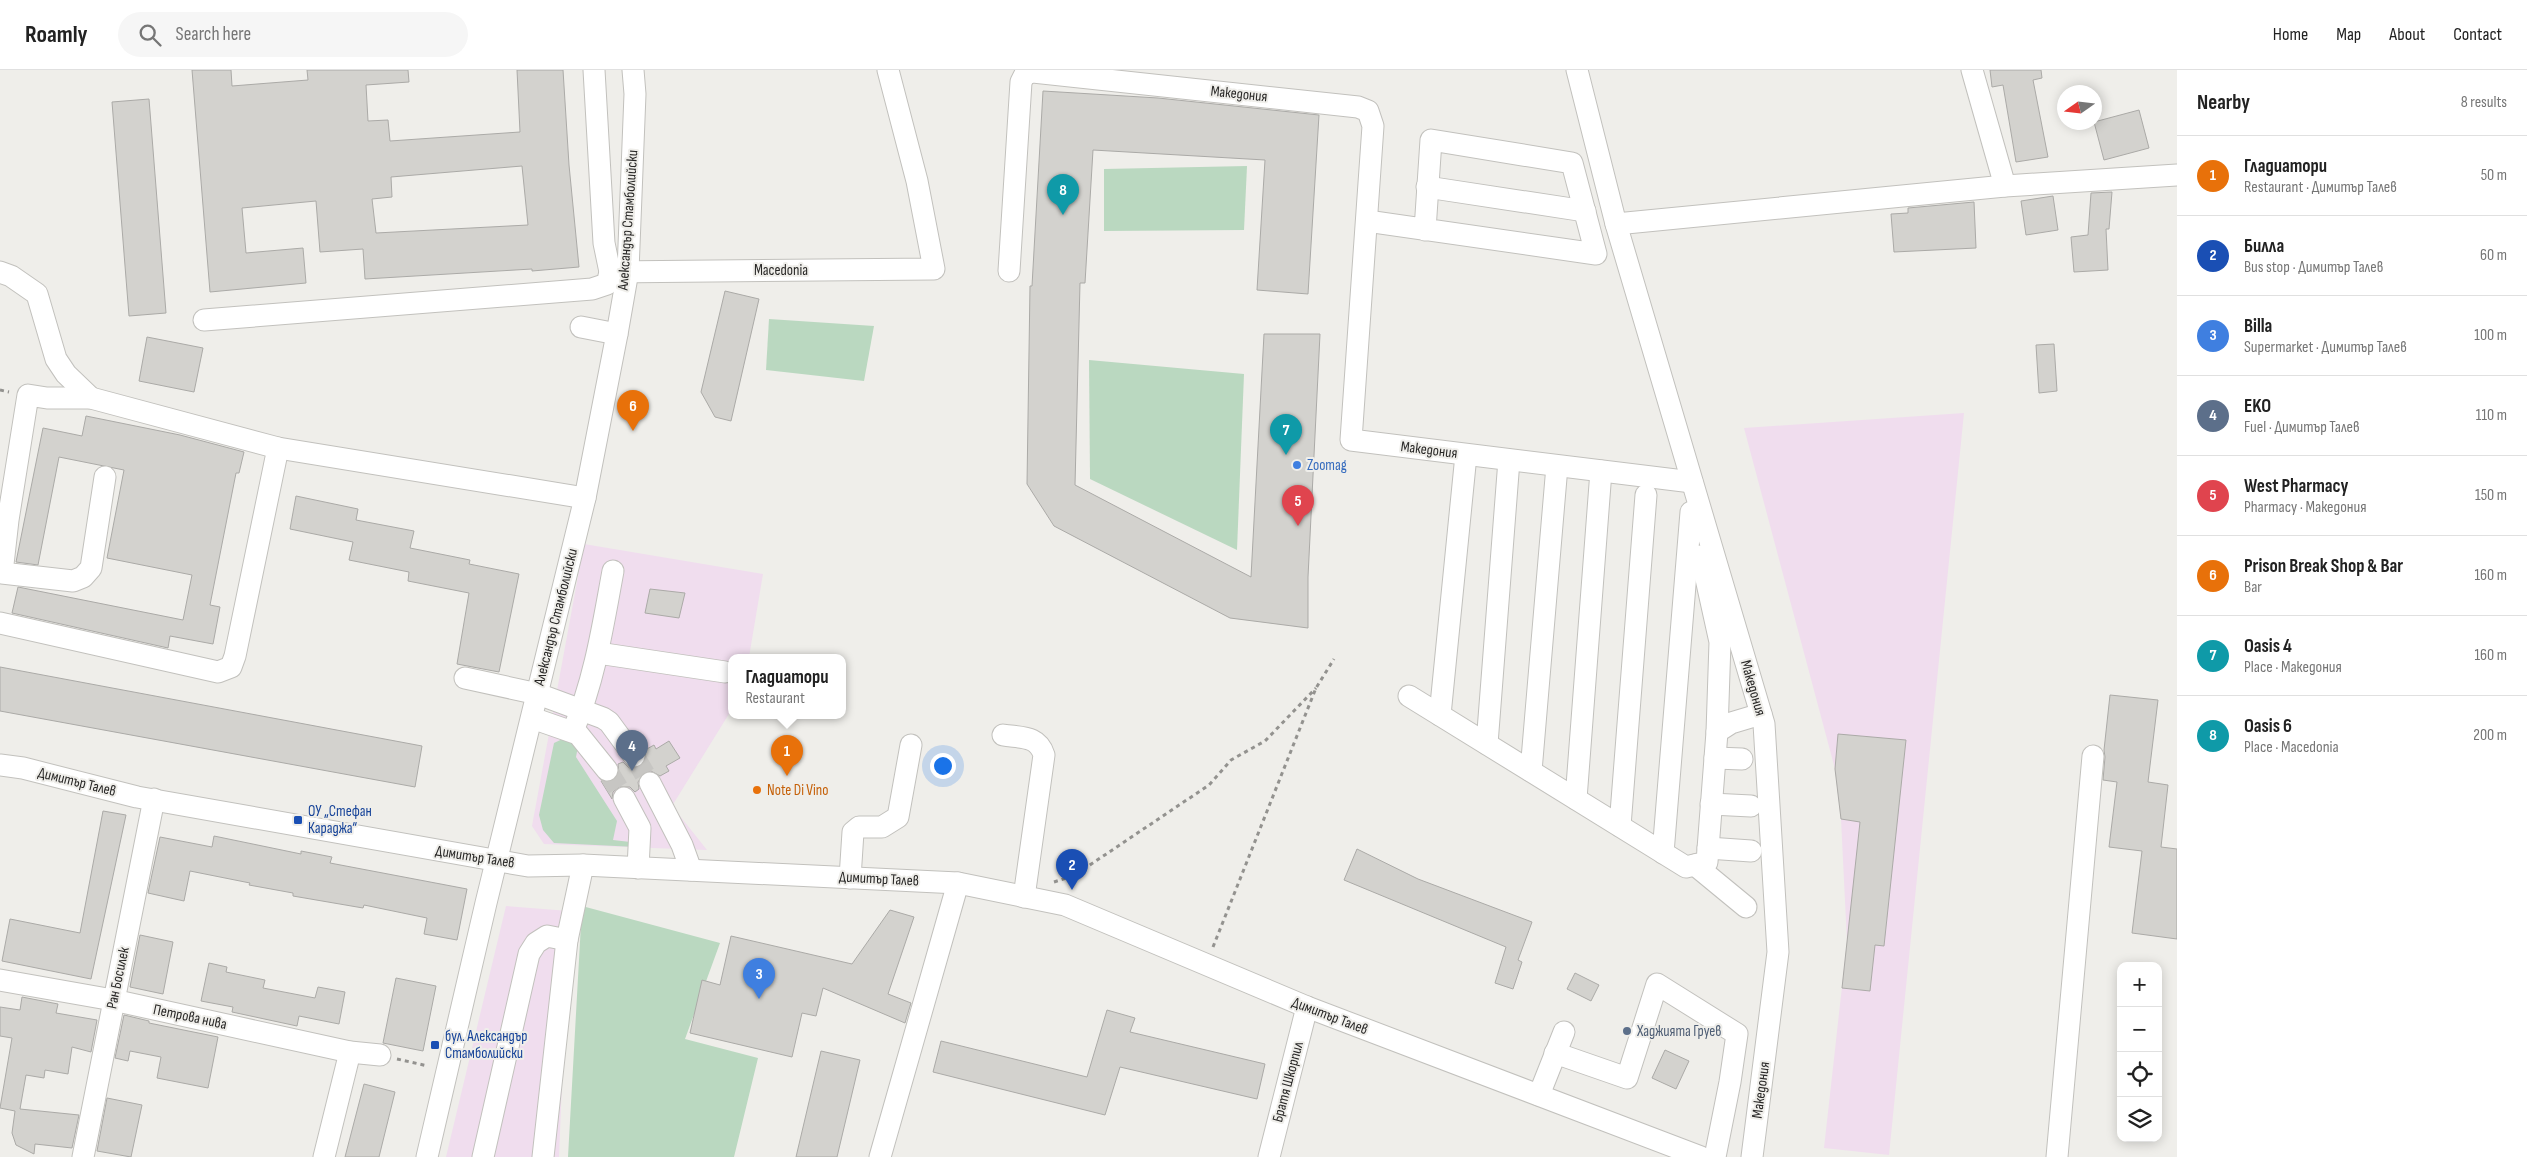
<!DOCTYPE html>
<html lang="en">
<head>
<meta charset="utf-8">
<style>
	body { margin:0; font-family:"Sofia Sans Condensed",sans-serif; background:#f6f6f6; color:#222 }
	.controls { position:absolute; right:15px; bottom:15px; display:grid; overflow:hidden; border-radius:10px; box-shadow:0 2px 12px #0003 }
	.controls button { width:45px; height:45px; display:grid; place-items:center; padding:0; border:0; border-bottom:1px solid #e0e0e0; background:#fff; color:#222; font:25px sans-serif }
	.compass { position:absolute; left:2057px; top:15px; width:45px; height:45px; border-radius:50%; background:#fff; box-shadow:0 2px 12px #0003; rotate:256deg }
	.you { position:absolute; left:942px; top:695px; width:18px; height:18px; margin:-12px; border:4px solid #fff; border-radius:50%; background:#1a73e8; box-shadow:0 0 0 8px #1a73e833 }
	.badge { display:grid; place-items:center; width:32px; height:32px; border-radius:50%; background:#227fac; color:#fff; font-size:16px; font-weight:700 }
	.pin { position:absolute; translate:-50% -41px; filter:drop-shadow(0 1px 2px #0008) }
	.pin::after { content:''; position:absolute; top:26px; width:18px; height:15px; background:inherit; clip-path:polygon(0 0,100% 0,50% 100%) }
	.popup { position:absolute; left:728px; top:584px; width:118px; height:65px; box-sizing:border-box; display:grid; place-content:center; border-radius:10px; background:#fff; filter:drop-shadow(0 1px 4px #0005); font-size:16px; white-space:nowrap; color:#767676 }
	.popup b { font-size:19px; color:#222 }
	.popup::after { content:''; position:absolute; left:50%; top:100%; margin-left:-10px; border:10px solid transparent; border-top-color:#fff }
	.list { margin:0; padding:0; list-style:none }
	h2 { display:flex; justify-content:space-between; align-items:center; height:65px; margin:0; padding:0 20px; font-size:21px }
	h2 small { font-size:16px; font-weight:400; color:#767676 }
	.list li { display:grid; grid-template-columns:32px 1fr auto; gap:15px; align-items:center; box-sizing:border-box; height:80px; padding:0 20px; border-top:1px solid #e0e0e0 }
	.list b { display:block; font-size:19px; white-space:nowrap }
	.list p { margin:0; font-size:16px; white-space:nowrap; color:#767676 }
	.list em { font-size:16px; font-style:normal; color:#767676 }
	.icon { flex:none; width:28px; height:28px; fill:none; stroke:currentColor; stroke-width:2; stroke-linecap:round; stroke-linejoin:round }
	.map { position:relative; flex:none; width:2177px; height:1087px; overflow:hidden }
	header { display:flex; align-items:center; gap:30px; box-sizing:border-box; height:70px; padding:0 25px; background:#fff; border-bottom:1px solid #e0e0e0 }
	header strong { font-size:24px }
	nav { display:flex; gap:28px; margin-inline-start:auto; font-size:18px }
	.search { width:350px; height:45px; background:#f6f6f6; display:flex; align-items:center; gap:12px; box-sizing:border-box; padding:0 18px; border-radius:28px; color:#767676; font-size:19px }
	main { display:flex }
	aside { flex:1; background:#fff }
	.map>svg:first-child { display:block }
</style>
</head>
<body>
<header>
<strong>Roamly</strong>
<div class="search"><svg class="icon" aria-label="search" viewBox="0 0 24 24"><circle cx="10" cy="10" r="6"/><path d="M15 15l6 6"/></svg>Search here</div>
<nav><a>Home</a><a>Map</a><a>About</a><a>Contact</a></nav>
</header>
<main>
<div class="map">
<svg width="2177" height="1087" viewBox="0 0 2177 1087">
	<rect width="100%" height="100%" fill="#efeeea"/>
	<g fill="#f0ddee">
		<path d="M1964,343L1889,1085L1824,1078L1847,872L1841,749L1835,699L1744,358Z"/>
		<path d="M584,474L763,504L749,587H732V639L672,736L707,780L544,774L532,756Z"/>
		<path d="M506,836L569,841L559,1087H446Z"/>
	</g>
	<g fill="#bad8c0">
		<path d="M1247,96L1244,160L1104,161V99Z"/>
		<path d="M769,249L874,256L864,311L766,300Z"/>
		<path d="M1089,290L1244,304L1237,480L1090,409Z"/>
		<path d="M571,665L579,671L576,687L617,751L613,770L639,773L636,777L554,773L543,760L539,745L554,673Z"/>
		<path d="M582,836L720,873L685,969L758,988L734,1087H568Z"/>
	</g>
	<g fill="#d3d2ce" stroke="#abaaa7" fill-rule="evenodd">
		<path d="M192,0H231L232,16L308,10L307,0H408L409,12L366,15L368,51L388,50L390,71L520,62L517,0H563L569,95L579,197L532,201V199L365,209L363,179L320,182L316,131L242,138L246,183L303,178L306,213L210,222ZM522,96L528,155L376,163L372,129L392,127L391,107Z"/>
		<path d="M1990,0H2041L2042,8L2033,10L2048,87L2016,92L2003,15L1992,17Z"/>
		<path d="M1043,21L1158,28L1319,45L1308,224L1257,220L1265,90L1093,80L1085,213H1080L1075,415L1251,507L1264,264H1320L1308,507V558L1230,548L1054,456L1027,414L1030,216H1032Z"/>
		<path d="M149,29L166,243L129,246L112,32Z"/>
		<path d="M2139,40L2149,78L2104,90L2094,52Z"/>
		<path d="M2112,122L2109,159H2106L2108,200L2074,202L2071,167L2088,165L2091,123Z"/>
		<path d="M2053,126L2058,160L2026,165L2021,131Z"/>
		<path d="M1974,132L1976,178L1894,182L1891,144L1908,143V138Z"/>
		<path d="M725,221L759,229L731,351L715,347L701,322Z"/>
		<path d="M147,267L203,278L194,322L139,311Z"/>
		<path d="M2054,274L2057,321L2039,323L2036,275Z"/>
		<path d="M86,346L180,365L244,382L239,403H236L210,535L220,537L213,574L170,566L168,578L12,543L18,517L183,550L192,505L107,488L124,400L59,387L38,495L16,492L43,358L82,366Z"/>
		<path d="M296,426L358,439L356,450L414,461L410,478L470,490L469,494L519,504L499,602L457,594L469,523L408,511L409,502L349,490L353,472L290,459Z"/>
		<path d="M650,519L685,523L679,548L645,543Z"/>
		<path d="M0,597L422,676L415,717L0,641Z"/>
		<path d="M2110,625L2158,630L2148,712L2168,715L2161,777L2177,779V869L2132,863L2142,781L2109,777L2117,712L2103,710L2105,687L2104,680Z"/>
		<path d="M1838,664L1906,670L1884,876L1875,875L1870,921L1842,918L1860,752L1841,749L1835,699Z"/>
		<path d="M669,671L680,688L666,696L669,701L660,706L651,701L645,702L638,712L639,719L635,722L630,717H619L613,722L612,729L601,711L608,712L615,709L619,704L618,694L623,692L629,698L641,696L646,691L645,680L654,675L656,679Z"/>
		<path d="M103,741L126,745L91,909L2,891L10,849L80,863Z"/>
		<path d="M214,766L301,784V781L332,787L330,793L467,819L457,870L424,864L427,848L364,835L363,838L293,826V823L249,815L250,813L190,801L184,831L148,823L160,767L212,777Z"/>
		<path d="M1357,779L1418,809L1532,852L1518,890L1522,892L1513,919L1495,913L1506,877L1344,810Z"/>
		<path d="M890,840L914,847L888,924L911,933L905,953L823,918L816,946L802,943L792,987L690,963L702,910L720,915L731,866L852,894Z"/>
		<path d="M140,865L173,872L163,924L130,917Z"/>
		<path d="M209,893L227,897L226,902L265,910L263,918L315,928L318,917L345,922L339,954L299,946L297,956L232,942L233,937L201,931Z"/>
		<path d="M1575,903L1599,915L1591,931L1567,919Z"/>
		<path d="M396,908L436,916L423,981L383,973Z"/>
		<path d="M22,927L58,934L56,943L97,950L91,982L72,977L68,1004L45,1000L44,1008L26,1005L20,1039L79,1045L72,1078L35,1074L34,1084L16,1075L12,1063L15,1041L0,1038L12,968L0,966V937L20,940Z"/>
		<path d="M1107,940L1135,948L1130,962L1265,994L1257,1029L1120,997L1105,1045L933,1002L941,971L1087,1007Z"/>
		<path d="M124,945L149,951V953L218,967L208,1018L157,1008L161,987L130,981L128,991L115,988Z"/>
		<path d="M1665,980L1689,991L1676,1019L1652,1008Z"/>
		<path d="M821,981L860,990L837,1087H796Z"/>
		<path d="M364,1014L395,1022L379,1087H345Z"/>
		<path d="M107,1028L142,1035L131,1087L97,1081Z"/>
	</g>
	<g fill="none" stroke-linecap="round" stroke-linejoin="round">
		<g stroke="#c7c6c3" stroke-width="21" stroke-dasharray="21 11" stroke-linecap="butt">
			<path d="M634,686L650,713"/>
			<path d="M607,700L624,728"/>
		</g>
		<g stroke="#c2c1bd" stroke-width="23">
			<g id="minor">
				<path d="M594,0L604,173L610,202L934,199L917,111L888,0"/>
				<path d="M1577,0L1616,154L1764,654L1778,882L1752,1087"/>
				<path d="M1972,0L2005,116"/>
				<path d="M1427,117L1585,141"/>
				<path d="M1367,151L1596,184L1572,93L1431,70L1425,160"/>
				<path d="M1616,154L2005,116L2177,105"/>
				<path d="M1009,201L1021,12L1025,4L1033,2L1358,37L1368,41L1373,56L1351,370L1692,412"/>
				<path d="M0,202L11,206L37,224L56,289L66,304L91,328"/>
				<path d="M204,250L592,219L607,214L610,202"/>
				<path d="M581,257L617,264"/>
				<path d="M105,407L91,498L83,507L73,511L2,503L8,450L28,325L47,328H91L278,378L585,428"/>
				<path d="M1701,486L1720,572L1717,662"/>
				<path d="M0,553L218,602L231,597L235,586L278,378"/>
				<path d="M598,583L725,602"/>
				<path d="M465,608L538,624L603,648L609,652L634,686"/>
				<path d="M1409,626L1686,797L1707,792L1717,662L1731,653L1761,644"/>
				<path d="M1440,645L1466,385"/>
				<path d="M532,648L578,664L607,700"/>
				<path d="M573,661C595,609 603,555 613,501"/>
				<path d="M1003,665C1021,668 1038,665 1044,685L1024,827"/>
				<path d="M1487,674L1509,390"/>
				<path d="M1715,688L1742,689"/>
				<path d="M0,695L23,698L137,727L528,796L583,795L958,813L1065,835L1307,937L1701,1087"/>
				<path d="M1531,701L1557,396"/>
				<path d="M650,713L682,775L691,800"/>
				<path d="M624,728L640,758L638,798"/>
				<path d="M1576,729L1601,401"/>
				<path d="M1711,734L1751,736"/>
				<path d="M1620,756L1646,425"/>
				<path d="M1708,778L1751,781"/>
				<path d="M1663,783L1691,442"/>
				<path d="M1695,795L1746,837"/>
				<path d="M850,808L853,762L859,757H882L898,747L911,675"/>
				<path d="M0,910L113,930L350,982L380,985"/>
				<path d="M1555,983L1627,1008L1657,914L1737,964L1730,1012L1715,1087"/>
				<path d="M1539,1025L1564,962"/>
				<path d="M83,1087L154,729"/>
				<path d="M324,1087L350,982"/>
				<path d="M427,1087L486,833L585,428L617,264L628,201L635,24L633,0"/>
				<path d="M483,1087L529,884L536,873L547,866L567,870"/>
				<path d="M543,1087L567,870L583,795"/>
				<path d="M880,1087L958,813"/>
				<path d="M1269,1087L1307,937"/>
				<path d="M2057,1087L2093,686"/>
			</g>
		</g>
		<g stroke="#93928f" stroke-width="3" stroke-dasharray="4 4" stroke-linecap="butt">
			<path d="M0,320L9,322"/>
			<path d="M1054,812L1075,805L1209,715L1231,690L1265,671L1316,618"/>
			<path d="M1213,877L1316,618L1334,589"/>
			<path d="M397,989L428,996"/>
		</g>
		<use href="#minor" stroke="#fff" stroke-width="21"/>
	</g>
	<circle fill="#3f7fe0" stroke="#efeeea" stroke-width="2" cx="1297" cy="395" r="5"/>
	<circle fill="#e8710a" stroke="#efeeea" stroke-width="2" cx="757" cy="720" r="5"/>
	<g fill="#1a4fb4" stroke="#efeeea" stroke-width="2">
		<rect x="293" y="745" width="10" height="10" rx="2.5"/>
		<rect x="430" y="970" width="10" height="10" rx="2.5"/>
	</g>
	<circle fill="#5c6f8a" stroke="#efeeea" stroke-width="2" cx="1627" cy="961" r="5"/>
	<g text-anchor="middle" dominant-baseline="central" stroke-width="4" stroke-linejoin="round" paint-order="stroke">
		<g font-size="15" fill="#282726" stroke="#efeeea">
			<text transform="translate(1239 24) rotate(6)">Македония</text>
			<text transform="translate(628 150) rotate(-86)">Александър Стамболийски</text>
			<text x="781" y="200">Macedonia</text>
			<text transform="translate(1429 380) rotate(7)">Македония</text>
			<text transform="translate(556 547) rotate(-76)">Александър Стамболийски</text>
			<text transform="translate(1753 618) rotate(74)">Македония</text>
			<text transform="translate(77 712) rotate(14)">Димитър Талев</text>
			<text transform="translate(475 787) rotate(9)">Димитър Талев</text>
			<text transform="translate(879 809) rotate(3)">Димитър Талев</text>
			<text transform="translate(118 908) rotate(-78)">Ран Босилек</text>
			<text transform="translate(1330 946) rotate(21)">Димитър Талев</text>
			<text transform="translate(190 947) rotate(12)">Петрова нива</text>
			<text transform="translate(1288 1012) rotate(-75)">Братя Шкорпил</text>
			<text transform="translate(1761 1020) rotate(-82)">Македония</text>
		</g>
		<g font-size="15" fill="#366cbe" stroke="#efeeea" text-anchor="start">
			<text x="1307" y="395">Zoomag</text>
		</g>
		<g font-size="15" fill="#c56008" stroke="#efeeea" text-anchor="start">
			<text x="767" y="720">Note Di Vino</text>
		</g>
		<g font-size="15" fill="#164399" stroke="#efeeea" text-anchor="start">
			<text x="308" y="741">ОУ „Стефан<tspan x="308" dy="17">Караджа“</tspan></text>
			<text x="445" y="966">бул. Александър<tspan x="445" dy="17">Стамболийски</tspan></text>
		</g>
		<g font-size="15" fill="#4e5e75" stroke="#efeeea" text-anchor="start">
			<text x="1637" y="961">Хаджията Груев</text>
		</g>
	</g>
</svg>
<div class="controls">
<button>+</button>
<button>−</button>
<button><svg class="icon" aria-label="locate" viewBox="0 0 24 24"><circle cx="12" cy="12" r="6"/><path d="M12 2v4M12 18v4M2 12h4M18 12h4"/></svg></button>
<button><svg class="icon" aria-label="layers" viewBox="0 0 24 24"><path d="M12 4l9 5-9 5-9-5zM3 14l9 5 9-5"/></svg></button>
</div>
<svg class="compass" viewBox="-18 -18 36 36"><path d="M0-13l5 13h-10z" fill="#e53935"/><path d="M0 13l5-13h-10z" fill="#767676"/></svg>
<div class="you"></div>
<div class="pin badge" style="left:787px;top:706px;background:#e8710a">1</div>
<div class="popup"><b>Гладиатори</b>Restaurant</div>
<div class="pin badge" style="left:1072px;top:820px;background:#1a4fb4">2</div>
<div class="pin badge" style="left:759px;top:929px;background:#3f7fe0">3</div>
<div class="pin badge" style="left:632px;top:701px;background:#5c6f8a">4</div>
<div class="pin badge" style="left:1298px;top:456px;background:#e0444e">5</div>
<div class="pin badge" style="left:633px;top:361px;background:#e8710a">6</div>
<div class="pin badge" style="left:1286px;top:385px;background:#0f9aa8">7</div>
<div class="pin badge" style="left:1063px;top:145px;background:#0f9aa8">8</div>
</div>
<aside>
<h2>Nearby<small>8 results</small></h2>
<ul class="list">
<li><span class="badge" style="background:#e8710a">1</span><div><b>Гладиатори</b><p>Restaurant · Димитър Талев</p></div><em>50 m</em></li>
<li><span class="badge" style="background:#1a4fb4">2</span><div><b>Билла</b><p>Bus stop · Димитър Талев</p></div><em>60 m</em></li>
<li><span class="badge" style="background:#3f7fe0">3</span><div><b>Billa</b><p>Supermarket · Димитър Талев</p></div><em>100 m</em></li>
<li><span class="badge" style="background:#5c6f8a">4</span><div><b>EKO</b><p>Fuel · Димитър Талев</p></div><em>110 m</em></li>
<li><span class="badge" style="background:#e0444e">5</span><div><b>West Pharmacy</b><p>Pharmacy · Македония</p></div><em>150 m</em></li>
<li><span class="badge" style="background:#e8710a">6</span><div><b>Prison Break Shop &amp; Bar</b><p>Bar</p></div><em>160 m</em></li>
<li><span class="badge" style="background:#0f9aa8">7</span><div><b>Oasis 4</b><p>Place · Македония</p></div><em>160 m</em></li>
<li><span class="badge" style="background:#0f9aa8">8</span><div><b>Oasis 6</b><p>Place · Macedonia</p></div><em>200 m</em></li>
</ul>
</aside>
</main>
</body>
</html>
